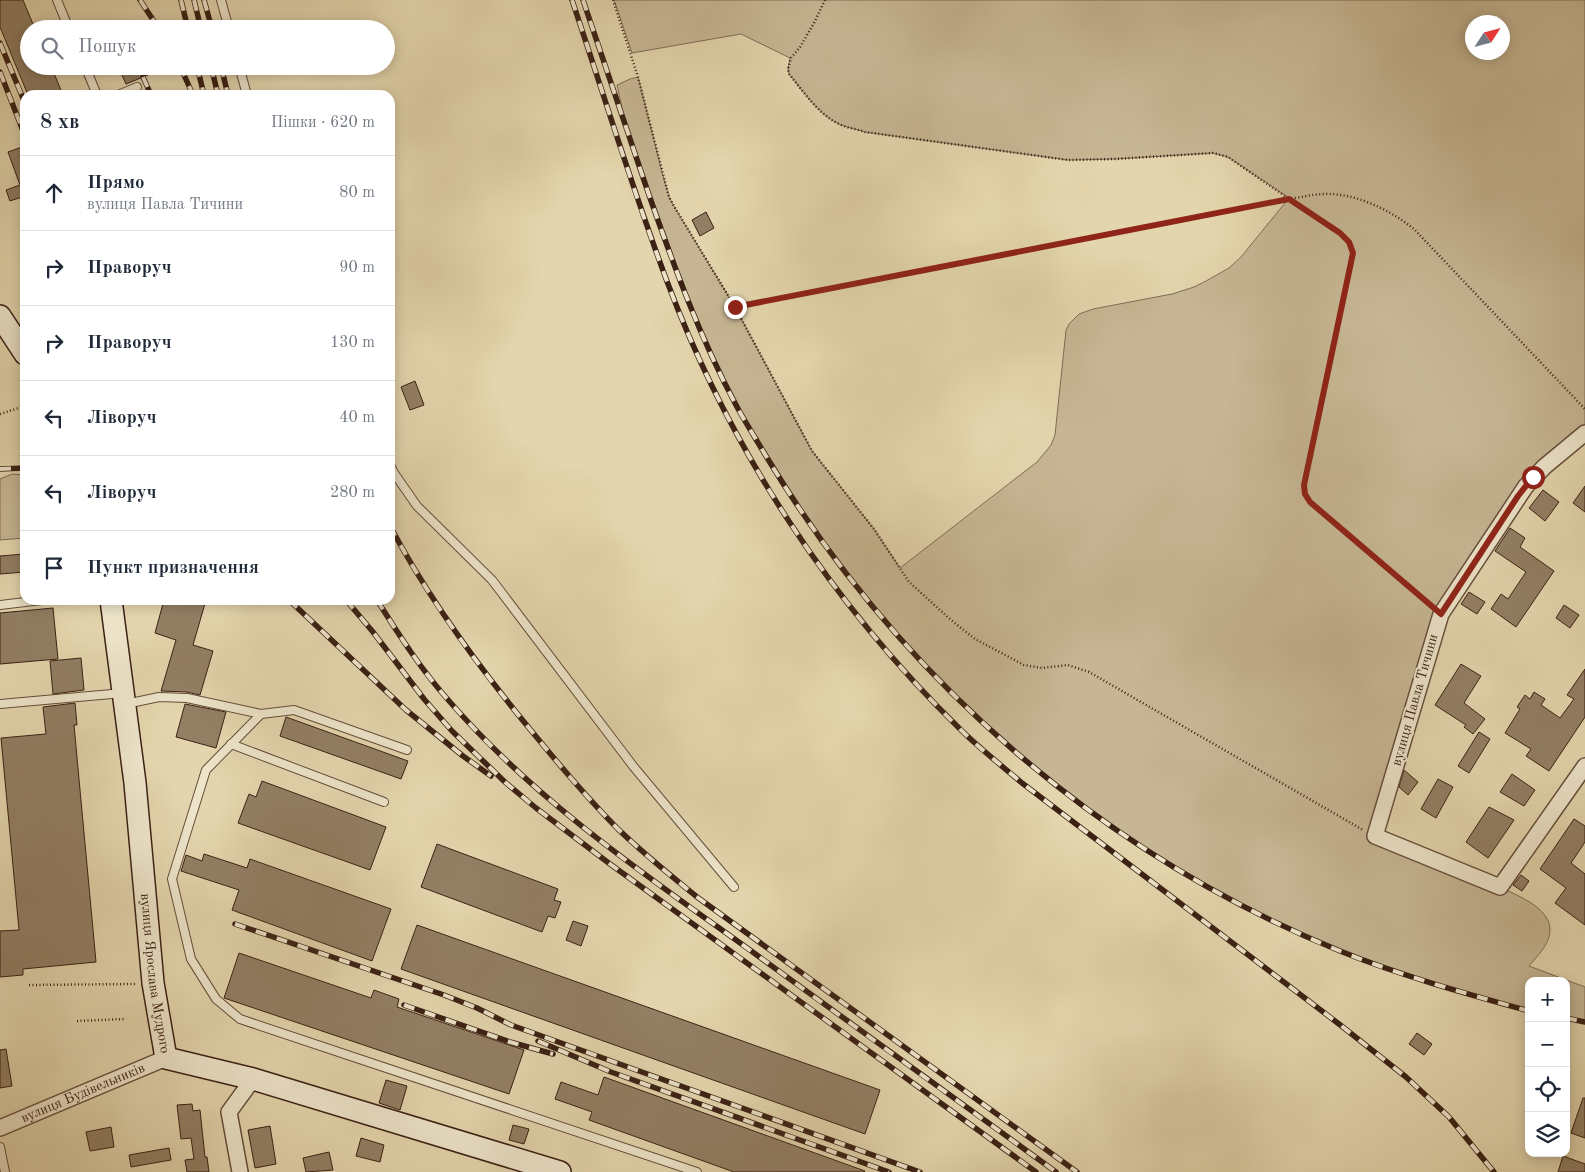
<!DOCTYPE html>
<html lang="uk">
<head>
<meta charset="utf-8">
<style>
	body { margin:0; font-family:"Old Standard TT",serif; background:#f6f6f7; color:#1f2937 }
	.controls { position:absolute; right:15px; bottom:15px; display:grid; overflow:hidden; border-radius:10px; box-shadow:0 2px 12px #0003 }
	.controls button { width:45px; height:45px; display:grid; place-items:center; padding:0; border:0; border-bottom:1px solid #e0e1e3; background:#fff; color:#1f2937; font:25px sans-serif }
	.compass { position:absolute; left:1465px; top:15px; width:45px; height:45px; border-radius:50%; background:#fff; box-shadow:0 2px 12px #0003; rotate:54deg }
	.stop { position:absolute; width:15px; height:15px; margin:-11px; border:4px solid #8f2418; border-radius:50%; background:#fff }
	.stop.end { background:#8f2418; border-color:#fff; box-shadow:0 1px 5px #0008 }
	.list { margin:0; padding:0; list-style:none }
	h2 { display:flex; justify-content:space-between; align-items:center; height:65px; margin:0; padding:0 20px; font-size:21px }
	h2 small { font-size:16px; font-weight:400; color:#747a83 }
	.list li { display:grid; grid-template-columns:32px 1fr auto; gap:15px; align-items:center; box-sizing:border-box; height:75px; padding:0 20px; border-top:1px solid #e0e1e3 }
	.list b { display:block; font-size:19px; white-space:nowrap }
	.list p { margin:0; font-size:16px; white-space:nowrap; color:#747a83 }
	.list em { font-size:16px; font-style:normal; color:#747a83 }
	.icon { flex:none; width:28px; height:28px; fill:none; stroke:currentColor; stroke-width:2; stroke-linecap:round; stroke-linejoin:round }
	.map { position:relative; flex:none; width:1585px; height:1172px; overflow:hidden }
	.search { position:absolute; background:#fff; box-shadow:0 2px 12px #0003; left:20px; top:20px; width:375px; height:55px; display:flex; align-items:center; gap:12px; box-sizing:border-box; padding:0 18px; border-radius:28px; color:#747a83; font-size:19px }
	.panel { position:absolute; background:#fff; box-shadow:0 2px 12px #0003; left:20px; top:90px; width:375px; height:515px; border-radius:15px }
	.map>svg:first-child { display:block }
</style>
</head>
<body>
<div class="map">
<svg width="1585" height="1172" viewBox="0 0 1585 1172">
	<rect width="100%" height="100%" fill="#e3d5ad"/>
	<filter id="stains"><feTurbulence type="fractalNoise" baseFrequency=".004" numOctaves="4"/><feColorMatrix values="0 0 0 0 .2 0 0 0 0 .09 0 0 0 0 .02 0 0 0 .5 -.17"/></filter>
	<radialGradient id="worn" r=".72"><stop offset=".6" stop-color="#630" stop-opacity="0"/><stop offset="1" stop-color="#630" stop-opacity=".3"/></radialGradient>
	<g fill="#c6b693" stroke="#806c54" fill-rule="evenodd">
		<path d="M614,0H1585V433L1544,467L1441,614L1375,836C1406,849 1437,861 1468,874C1489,883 1512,891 1531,903C1538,907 1546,915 1549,923C1554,940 1539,954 1529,966L1585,987V1022L1566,1018V981H1529V1011C1493,1001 1457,993 1423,981C1353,958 1285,929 1221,894C1017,782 848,611 737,407C704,347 679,281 657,217C647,189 636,161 628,132C623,117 621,101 617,85L630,79L638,77L662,172L669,197L675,208L735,307L812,451L874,529L900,568L1037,462L1051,445L1055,435L1066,330L1069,324L1079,314L1093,309L1172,294L1194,287L1206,281L1229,268L1241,257L1289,198L1228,157L1213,153L1115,159L1068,160L865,132C857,129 847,128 839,124C818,114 804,92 789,74L788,69L790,58L741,34L632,53ZM1472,22H1502V52H1472Z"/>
		<path d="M12,474L25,475V538L0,540V479Z"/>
	</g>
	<g fill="#927f64" stroke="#3b2114">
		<path d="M0,0H23L35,29H29V66H51L63,95H28L0,27Z"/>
		<path d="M118,66H144L148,75L126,84Z"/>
		<path d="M22,147L25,154V196L10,201L6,190L20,185L8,152Z"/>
		<path d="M706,212L714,228L700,236L692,220Z"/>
		<path d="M415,381L424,405L410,410L401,387Z"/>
		<path d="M1585,486V512L1573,503Z"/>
		<path d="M1543,490L1559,502L1545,521L1529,508Z"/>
		<path d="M1510,528L1525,538L1520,547L1554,571L1516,627L1491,609L1501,594L1508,599L1526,572L1495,551Z"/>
		<path d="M25,554V572L0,574V556Z"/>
		<path d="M1469,592L1485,602L1477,614L1461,604Z"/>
		<path d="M164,600H206L193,645L213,651L200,695L187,692L161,691L176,640L155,633Z"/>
		<path d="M1564,605L1579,615L1570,628L1556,618Z"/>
		<path d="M53,608L58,659L0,664V613Z"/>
		<path d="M81,658L84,690L53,694L50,661Z"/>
		<path d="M1461,664L1481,676L1464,703L1485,719L1473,734L1464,727L1466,725L1435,705Z"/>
		<path d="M1585,669V717L1549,771L1526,756L1531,749L1505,733L1520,709L1517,707L1525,695L1530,699L1534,692L1545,699L1541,705L1560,718L1574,699L1567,695Z"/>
		<path d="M75,703L77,725H74L96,962L23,969V975L0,977V931L19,930L1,738L46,734L43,707Z"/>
		<path d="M185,704L226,712L216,748L176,737Z"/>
		<path d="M286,717L408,761L401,779L280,736Z"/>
		<path d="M1479,732L1490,739L1469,773L1458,766Z"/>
		<path d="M1404,770L1418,782L1408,795L1399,787Z"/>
		<path d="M1512,774L1535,790L1524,806L1500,792Z"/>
		<path d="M1438,779L1453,787L1436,818L1421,809Z"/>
		<path d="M262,781L386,827L370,870L238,823L249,794L256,797Z"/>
		<path d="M1489,807L1514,820L1488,858L1466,842Z"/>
		<path d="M1574,819L1585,826V842L1571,863L1585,874V925L1555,903L1566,888L1540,869Z"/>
		<path d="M437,844L558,889L554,900L561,902L555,918L548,916L542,932L421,887Z"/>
		<path d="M204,854L247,868L250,859L391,909L372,961L232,910L239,890L181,871L186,855L202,861Z"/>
		<path d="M1521,875L1529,881L1522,891L1513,885Z"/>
		<path d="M573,921L588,926L581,946L566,940Z"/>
		<path d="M417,925L880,1090L865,1134L401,969Z"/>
		<path d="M239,953L371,998L374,990L399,999L397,1007L524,1050L509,1094L224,998Z"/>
		<path d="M1417,1033L1432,1044L1424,1055L1409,1044Z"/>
		<path d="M6,1049L12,1086L0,1088V1050Z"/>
		<path d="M604,1077L865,1171L864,1172H734L589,1120L592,1112L555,1099L561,1082L598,1095Z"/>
		<path d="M386,1080L407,1086L400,1110L379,1103Z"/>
		<path d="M1583,1098H1585V1138L1571,1133Z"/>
		<path d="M192,1104L193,1111L200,1110L205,1157H207L209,1172H187L185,1160L194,1159L191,1138L181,1139L177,1105Z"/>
		<path d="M513,1125L529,1129L524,1144L509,1140Z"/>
		<path d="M270,1126L276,1164L255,1168L248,1130Z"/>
		<path d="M111,1127L114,1147L90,1151L86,1132Z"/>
		<path d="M361,1138L384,1145L380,1162L356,1156Z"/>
		<path d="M169,1148L171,1160L131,1167L129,1155Z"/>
		<path d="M329,1152L333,1170L306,1172L303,1158Z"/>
		<path d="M1563,1156L1585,1164V1172H1558Z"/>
	</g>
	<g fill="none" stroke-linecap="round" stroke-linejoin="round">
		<g stroke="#654e3a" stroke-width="10">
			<g id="lane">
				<path d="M57,0L69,29"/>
				<path d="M221,0L229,29"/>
				<path d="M85,66L97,95"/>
				<path d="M239,66L247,95"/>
				<path d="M118,95L137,87"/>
				<path d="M390,465L394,473L417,506L492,580L633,766L734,887"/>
				<path d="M0,605L42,600"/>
				<path d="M0,704L123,693"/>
				<path d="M126,704L159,697L187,698L261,714L294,710L407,750"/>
				<path d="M261,714L206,770L172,879L191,959L216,999L240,1019L697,1172"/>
				<path d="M231,744L384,802"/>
				<path d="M0,1147L5,1172"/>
			</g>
		</g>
		<g stroke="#654e3a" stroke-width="18">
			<g id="street">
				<path d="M1585,433L1544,467L1526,486L1441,614L1375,836L1500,887L1585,766"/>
				<path id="s1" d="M0,1128L166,1058"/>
				<path d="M240,1172L229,1112L253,1079"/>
			</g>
		</g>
		<g stroke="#3b2114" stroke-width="24">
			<g id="secondary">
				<path d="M0,316L25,354"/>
				<path id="s2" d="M111,600L135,783L153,983L166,1058L253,1079L560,1172"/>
			</g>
		</g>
		<g stroke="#3b2114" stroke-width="2.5" stroke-dasharray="1 2.5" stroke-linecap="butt">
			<path d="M613,0L638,77L669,197L675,208L735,307L812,451L874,529L909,582L951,620L975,639L1024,665L1042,668L1068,665L1089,672L1363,830"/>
			<path d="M825,0L814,23L800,47L791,58L788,69L789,74C804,92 818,114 839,124C847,128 857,129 865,132L1068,160L1115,159L1213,153L1228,157L1346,238C1352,246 1353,252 1352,261L1304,485L1305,494L1310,502L1432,606"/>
			<path d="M735,307L1289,199C1303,197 1318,193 1332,194C1362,196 1391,211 1414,229L1585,409"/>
			<path d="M0,414L25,406"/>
			<path d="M29,985L135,984"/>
			<path d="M77,1021L124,1019"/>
		</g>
		<use href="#lane" stroke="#ede4ca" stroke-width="8"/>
		<use href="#street" stroke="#ede4ca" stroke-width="15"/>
		<use href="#secondary" stroke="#ede4ca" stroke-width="21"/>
		<g stroke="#3b2114" stroke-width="5.5">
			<g id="rail">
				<path d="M140,0L159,29"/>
				<path d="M181,0L188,29"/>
				<path d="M194,0L201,29"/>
				<path d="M204,0L212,29"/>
				<path d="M572,0C604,95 633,191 668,284C731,451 832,604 960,729C979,748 1001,765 1022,783L1339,1024L1406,1077L1449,1117L1494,1172"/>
				<path d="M583,0C605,65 627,130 649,195C674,266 700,338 736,405C745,422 756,439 766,456C899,677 1100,853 1340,951C1402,976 1464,993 1529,1011"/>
				<path d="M0,43L25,103"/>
				<path d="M180,66L193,95"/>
				<path d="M197,66L204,95"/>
				<path d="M211,66L218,95"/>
				<path d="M221,66L228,95"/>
				<path d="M0,72L25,136"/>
				<path d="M143,77L151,95"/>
				<path d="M0,469L25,468"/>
				<path d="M390,526C430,601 480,669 534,734C561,767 589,800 619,830C644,854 670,875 697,897L1077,1172"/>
				<path d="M289,600L406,710L463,756L491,776"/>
				<path d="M346,600L373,632L424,699L452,731L506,783L536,808L610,864L1036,1172"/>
				<path d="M377,600C399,635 422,671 450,702C537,802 647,876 754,953C854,1026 955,1099 1056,1172"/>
				<path d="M235,924L444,995L477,1008L511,1025L920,1172"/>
				<path d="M404,1005L510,1042L553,1054"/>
				<path d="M1566,1018L1585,1022"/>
				<path d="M538,1041L611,1072L889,1172"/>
			</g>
		</g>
		<use href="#rail" stroke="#ede4ca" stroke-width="4" stroke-dasharray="11" stroke-linecap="butt"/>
	</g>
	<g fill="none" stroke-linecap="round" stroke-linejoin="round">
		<path stroke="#8f2418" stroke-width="6" d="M735,307L1289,199L1340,233L1349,242L1353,253L1304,485L1305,494L1310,502L1441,614L1518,496L1533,477"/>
	</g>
	<g text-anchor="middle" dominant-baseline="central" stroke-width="4" stroke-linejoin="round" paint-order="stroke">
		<g font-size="14" fill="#3b2114" stroke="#ede4ca">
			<text transform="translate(1415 700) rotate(-74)">вулиця Павла Тичини</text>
			<text stroke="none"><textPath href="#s2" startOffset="376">вулиця Ярослава Мудрого</textPath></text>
			<text stroke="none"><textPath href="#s1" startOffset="90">вулиця Будівельників</textPath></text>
		</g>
	</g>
	<rect width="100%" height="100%" filter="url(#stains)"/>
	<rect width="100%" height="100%" fill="url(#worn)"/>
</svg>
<div class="controls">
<button>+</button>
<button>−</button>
<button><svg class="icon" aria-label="locate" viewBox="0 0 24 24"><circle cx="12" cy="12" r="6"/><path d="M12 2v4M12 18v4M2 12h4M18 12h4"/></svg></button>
<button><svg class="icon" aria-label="layers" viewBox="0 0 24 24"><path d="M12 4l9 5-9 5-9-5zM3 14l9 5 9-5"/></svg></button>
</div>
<svg class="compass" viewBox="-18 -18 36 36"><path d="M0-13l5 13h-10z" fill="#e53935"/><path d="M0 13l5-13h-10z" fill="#747a83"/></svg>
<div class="stop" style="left:1533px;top:477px"></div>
<div class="stop end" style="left:735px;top:307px"></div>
<div class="search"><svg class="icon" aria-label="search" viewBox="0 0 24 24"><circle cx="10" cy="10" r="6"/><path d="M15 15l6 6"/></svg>Пошук</div>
<section class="panel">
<h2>8 хв<small>Пішки · 620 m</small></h2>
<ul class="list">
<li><svg class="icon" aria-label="ahead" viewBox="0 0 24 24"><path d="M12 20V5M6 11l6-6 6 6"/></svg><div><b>Прямо</b><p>вулиця Павла Тичини</p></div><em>80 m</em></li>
<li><svg class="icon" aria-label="right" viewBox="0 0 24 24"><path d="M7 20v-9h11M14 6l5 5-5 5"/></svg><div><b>Праворуч</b></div><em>90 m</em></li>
<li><svg class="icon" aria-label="right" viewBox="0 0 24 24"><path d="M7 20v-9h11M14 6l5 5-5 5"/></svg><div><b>Праворуч</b></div><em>130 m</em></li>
<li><svg class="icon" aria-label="left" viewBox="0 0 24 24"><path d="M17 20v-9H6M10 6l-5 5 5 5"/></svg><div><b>Ліворуч</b></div><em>40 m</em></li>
<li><svg class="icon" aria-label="left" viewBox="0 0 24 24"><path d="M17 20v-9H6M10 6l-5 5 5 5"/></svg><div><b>Ліворуч</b></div><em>280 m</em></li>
<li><svg class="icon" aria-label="arrive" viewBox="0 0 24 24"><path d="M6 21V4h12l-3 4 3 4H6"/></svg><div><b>Пункт призначення</b></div></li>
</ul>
</section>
</div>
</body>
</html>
